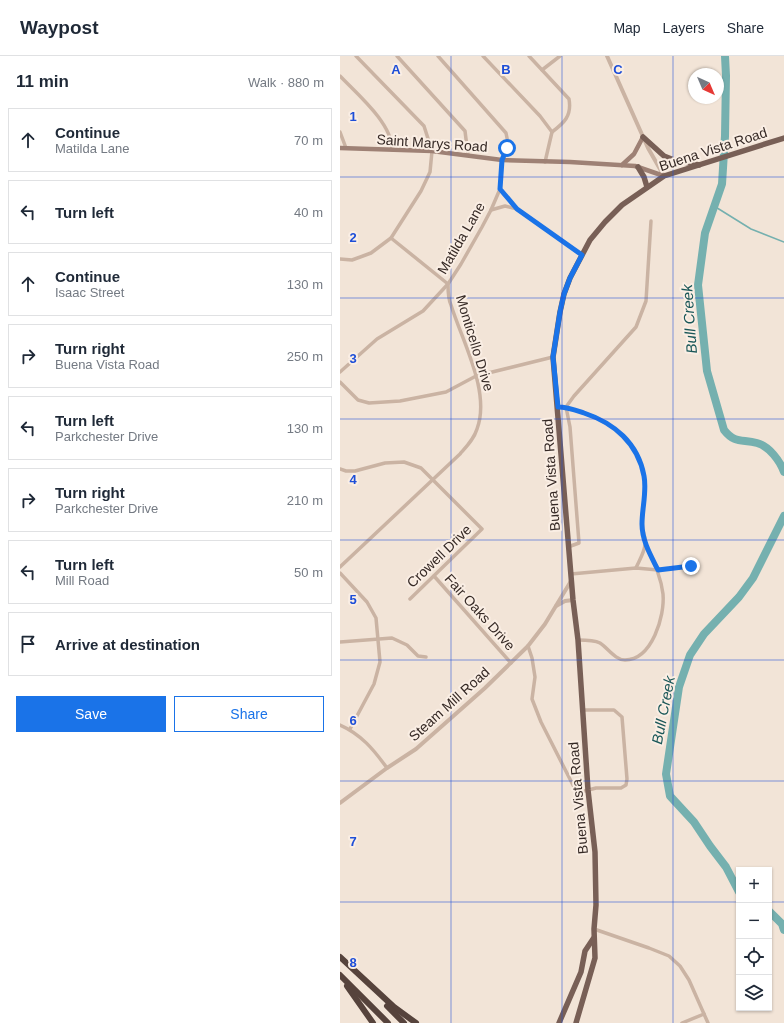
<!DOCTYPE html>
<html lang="en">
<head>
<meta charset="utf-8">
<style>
	body { margin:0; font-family:Arial,sans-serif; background:#f2f2f3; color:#1f2937 }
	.controls { position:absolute; right:12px; bottom:12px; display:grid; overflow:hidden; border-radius:0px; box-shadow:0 1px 3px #0004 }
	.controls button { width:36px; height:36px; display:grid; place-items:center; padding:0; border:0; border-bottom:1px solid #e0e1e3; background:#fff; color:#1f2937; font:20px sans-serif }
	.compass { position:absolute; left:348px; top:12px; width:36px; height:36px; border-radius:50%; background:#fff; box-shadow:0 1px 3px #0004; rotate:136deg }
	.stop { position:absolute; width:12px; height:12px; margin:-9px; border:3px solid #1a73e8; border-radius:50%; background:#fff }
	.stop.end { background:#1a73e8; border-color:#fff; box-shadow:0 1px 4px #0008 }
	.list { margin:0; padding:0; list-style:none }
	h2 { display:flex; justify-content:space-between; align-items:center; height:52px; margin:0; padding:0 16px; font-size:17px }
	h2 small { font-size:13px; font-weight:400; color:#747a83 }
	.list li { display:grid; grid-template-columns:26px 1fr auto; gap:12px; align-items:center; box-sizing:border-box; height:64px; margin:0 8px 8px; padding:0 8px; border:1px solid #e0e1e3; border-radius:0px }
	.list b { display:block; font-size:15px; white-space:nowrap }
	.list p { margin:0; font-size:13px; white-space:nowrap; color:#747a83 }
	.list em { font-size:13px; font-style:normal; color:#747a83 }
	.actions { display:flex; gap:8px; padding:12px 16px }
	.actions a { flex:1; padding:9px 0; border:1px solid #1a73e8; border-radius:0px; text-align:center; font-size:14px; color:#1a73e8 }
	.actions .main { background:#1a73e8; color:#fff }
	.icon { flex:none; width:22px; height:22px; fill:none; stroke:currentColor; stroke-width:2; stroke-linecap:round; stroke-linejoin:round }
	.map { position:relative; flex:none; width:444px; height:967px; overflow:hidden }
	header { display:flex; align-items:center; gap:24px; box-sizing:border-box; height:56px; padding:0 20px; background:#fff; border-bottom:1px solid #e0e1e3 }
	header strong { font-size:19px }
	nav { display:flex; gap:22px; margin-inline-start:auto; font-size:14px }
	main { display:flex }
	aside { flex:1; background:#fff }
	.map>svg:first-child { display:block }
</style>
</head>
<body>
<header>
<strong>Waypost</strong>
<nav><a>Map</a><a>Layers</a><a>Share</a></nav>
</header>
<main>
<aside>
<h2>11 min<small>Walk · 880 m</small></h2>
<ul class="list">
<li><svg class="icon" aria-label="ahead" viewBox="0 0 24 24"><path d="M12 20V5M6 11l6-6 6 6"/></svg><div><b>Continue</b><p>Matilda Lane</p></div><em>70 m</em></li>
<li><svg class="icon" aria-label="left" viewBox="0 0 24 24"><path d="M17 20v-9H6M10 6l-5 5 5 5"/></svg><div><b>Turn left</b></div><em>40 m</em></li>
<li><svg class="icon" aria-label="ahead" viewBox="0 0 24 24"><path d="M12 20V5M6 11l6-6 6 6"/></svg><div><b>Continue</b><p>Isaac Street</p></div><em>130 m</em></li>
<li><svg class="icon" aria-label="right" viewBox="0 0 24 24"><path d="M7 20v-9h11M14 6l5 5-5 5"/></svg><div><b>Turn right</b><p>Buena Vista Road</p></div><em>250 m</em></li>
<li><svg class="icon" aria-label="left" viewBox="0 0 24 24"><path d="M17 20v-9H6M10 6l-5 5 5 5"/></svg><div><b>Turn left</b><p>Parkchester Drive</p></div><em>130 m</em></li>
<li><svg class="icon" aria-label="right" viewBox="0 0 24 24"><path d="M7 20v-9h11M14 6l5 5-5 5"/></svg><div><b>Turn right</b><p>Parkchester Drive</p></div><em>210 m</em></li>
<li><svg class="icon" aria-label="left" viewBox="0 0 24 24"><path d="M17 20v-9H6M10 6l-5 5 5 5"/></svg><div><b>Turn left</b><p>Mill Road</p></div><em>50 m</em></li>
<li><svg class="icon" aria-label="arrive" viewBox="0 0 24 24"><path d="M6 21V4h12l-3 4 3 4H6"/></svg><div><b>Arrive at destination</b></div></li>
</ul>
<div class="actions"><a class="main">Save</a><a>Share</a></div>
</aside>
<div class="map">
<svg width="444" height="967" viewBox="0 0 444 967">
	<rect width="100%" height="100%" fill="#f2e4d7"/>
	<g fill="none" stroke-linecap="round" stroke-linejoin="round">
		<path stroke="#75b0af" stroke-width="1.5" d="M374,150L411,173L444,186"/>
		<g stroke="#75b0af" stroke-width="8">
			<path d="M385,0L386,20L385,80L382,128L365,177L358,229L367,315L384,374C395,388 402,383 417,387C429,390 440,405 444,416"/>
			<path d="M399,836L386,811L370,790L354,766L330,740L326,718L339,631L350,599L364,578L399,541L413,522L444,460"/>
			<path d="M429,855L442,868L444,874"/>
		</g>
		<g stroke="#cab3a3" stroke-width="3.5">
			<path d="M57,0L125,75L128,99"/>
			<path d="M143,0L200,60L212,76L205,106"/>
			<path d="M189,0L229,43C232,60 224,67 212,76"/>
			<path d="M202,14L220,0"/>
			<path d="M0,20C17,38 53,68 52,94"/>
			<path d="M0,76L6,92"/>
			<path d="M160,133L176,152"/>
			<path d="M151,154L165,150L177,153L242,199"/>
			<path d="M0,203L12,204L31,197L51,182L81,135L90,116L92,95L84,70L16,0"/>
			<path d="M0,316L37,283L83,255L108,228L121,208L142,171L151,154L160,133L162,104L168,87L166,77L98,0"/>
			<path d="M0,326L18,344L29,347L60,345L106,336L136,320L213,301"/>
			<path d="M218,351C227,351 235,354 244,357C274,367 298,387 304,419C307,435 302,452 302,468C302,475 307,483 305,489C304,497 299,505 296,512"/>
			<path d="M226,351L234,340L296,271L306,245L311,165"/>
			<path d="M226,351L230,371L239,487L228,491"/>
			<path d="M0,413L6,415H15L45,407L64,406L81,412L142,473L70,543"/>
			<path d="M0,511L120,398C127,390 134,383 137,373C151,336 122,285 111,249C108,243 108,235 108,228L51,182"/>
			<path d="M0,517L27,546L36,562L40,606L34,628L10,673"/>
			<path d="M231,518L296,512L318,514L351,510"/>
			<path d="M94,520L171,607"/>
			<path d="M238,584C245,584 254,584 260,587C268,592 275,604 285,604C312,604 325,560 323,538C321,520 313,505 306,489"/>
			<path d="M0,586L52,582L67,589L78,600L86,601"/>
			<path d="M188,590L192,602L195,621L192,643L201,666L236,735L241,736L256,732H281L286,729L287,723L282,661L274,654H243"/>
			<path d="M0,669C21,678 34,694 47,712"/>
			<path d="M254,873L309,892L329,900L340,910L349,924L368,967"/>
			<path d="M342,967L364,958"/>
		</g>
		<g stroke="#cab3a3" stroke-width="4">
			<path d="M267,0L308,92L324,120"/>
			<path d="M216,550L225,545L233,544"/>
			<path d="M0,747L47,712L76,693L145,632L188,590L205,568L231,525"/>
		</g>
		<g stroke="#9e8175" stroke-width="4.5">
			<path d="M0,92L92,95L162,104L230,106L295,110L324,120"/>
			<path d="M282,109L294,98L303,81"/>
		</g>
		<g stroke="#785f56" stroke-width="5.5">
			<path d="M303,81L324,100L334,104L359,109"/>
			<path d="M298,111L304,121L307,131"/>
			<path d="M219,967L241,916L245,895L253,883"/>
			<path d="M236,967L255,902L254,873L256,849L255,796L248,734L238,584L233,544L213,301L220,256L224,238L230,222L250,184L265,166L282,149L324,120L444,82"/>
		</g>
		<g stroke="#56433c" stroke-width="6">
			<path d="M0,901L54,951L76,967"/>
			<path d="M0,919L48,967"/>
			<path d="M7,930L33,967"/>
			<path d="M47,950L64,967"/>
		</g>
	</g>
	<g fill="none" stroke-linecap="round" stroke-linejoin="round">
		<path stroke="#1a73e8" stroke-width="5" d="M167,92L162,104L160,133L177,153L242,199L230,222L224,238L220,256L213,301L218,351C227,351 235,354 244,357C274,367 298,387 304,420C307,435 302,452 302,468C302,485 311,500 318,514L351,510"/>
	</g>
	<path fill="none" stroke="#1d4ed8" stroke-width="1" stroke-opacity="0.55" d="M111,0V967M222,0V967M333,0V967M0,121H444M0,242H444M0,363H444M0,484H444M0,604H444M0,725H444M0,846H399M429,846H444"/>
	<g text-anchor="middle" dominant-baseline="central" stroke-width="4" stroke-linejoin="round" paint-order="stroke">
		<g font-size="14" fill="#352925" stroke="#faeee4">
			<text transform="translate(92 87) rotate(4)">Saint Marys Road</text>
			<text transform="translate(373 93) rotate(-18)">Buena Vista Road</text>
			<text transform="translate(121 182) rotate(-60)">Matilda Lane</text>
			<text transform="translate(135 287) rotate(73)">Monticello Drive</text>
			<text transform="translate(211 419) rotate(-94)">Buena Vista Road</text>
			<text transform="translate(99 500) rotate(-44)">Crowell Drive</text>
			<text transform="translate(140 556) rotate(48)">Fair Oaks Drive</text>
			<text transform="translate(109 648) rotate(-42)">Steam Mill Road</text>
			<text transform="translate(238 742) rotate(-95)">Buena Vista Road</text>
		</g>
		<g font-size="15" font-style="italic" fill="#1a5758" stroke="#faeee4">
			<text transform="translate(349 263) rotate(-94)">Bull Creek</text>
			<text transform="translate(323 654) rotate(-79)">Bull Creek</text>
		</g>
	</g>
	<g font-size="13" text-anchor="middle" font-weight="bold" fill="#1d4ed8" stroke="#faeee4" stroke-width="4" stroke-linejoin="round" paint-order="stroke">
		<text x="56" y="18">A</text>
		<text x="166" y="18">B</text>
		<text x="278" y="18">C</text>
		<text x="13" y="65">1</text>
		<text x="13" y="186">2</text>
		<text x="13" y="307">3</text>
		<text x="13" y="428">4</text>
		<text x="13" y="548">5</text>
		<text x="13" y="669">6</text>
		<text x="13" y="790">7</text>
		<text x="13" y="911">8</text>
	</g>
</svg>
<div class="controls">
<button>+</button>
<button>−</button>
<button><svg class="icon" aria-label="locate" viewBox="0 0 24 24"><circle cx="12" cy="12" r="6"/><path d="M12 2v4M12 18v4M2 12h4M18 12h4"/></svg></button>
<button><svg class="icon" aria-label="layers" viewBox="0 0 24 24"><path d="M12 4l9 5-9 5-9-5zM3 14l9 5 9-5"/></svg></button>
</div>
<svg class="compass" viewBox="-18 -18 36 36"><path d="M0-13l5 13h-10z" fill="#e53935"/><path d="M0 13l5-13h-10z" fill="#747a83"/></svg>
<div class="stop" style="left:167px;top:92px"></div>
<div class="stop end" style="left:351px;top:510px"></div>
</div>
</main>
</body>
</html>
